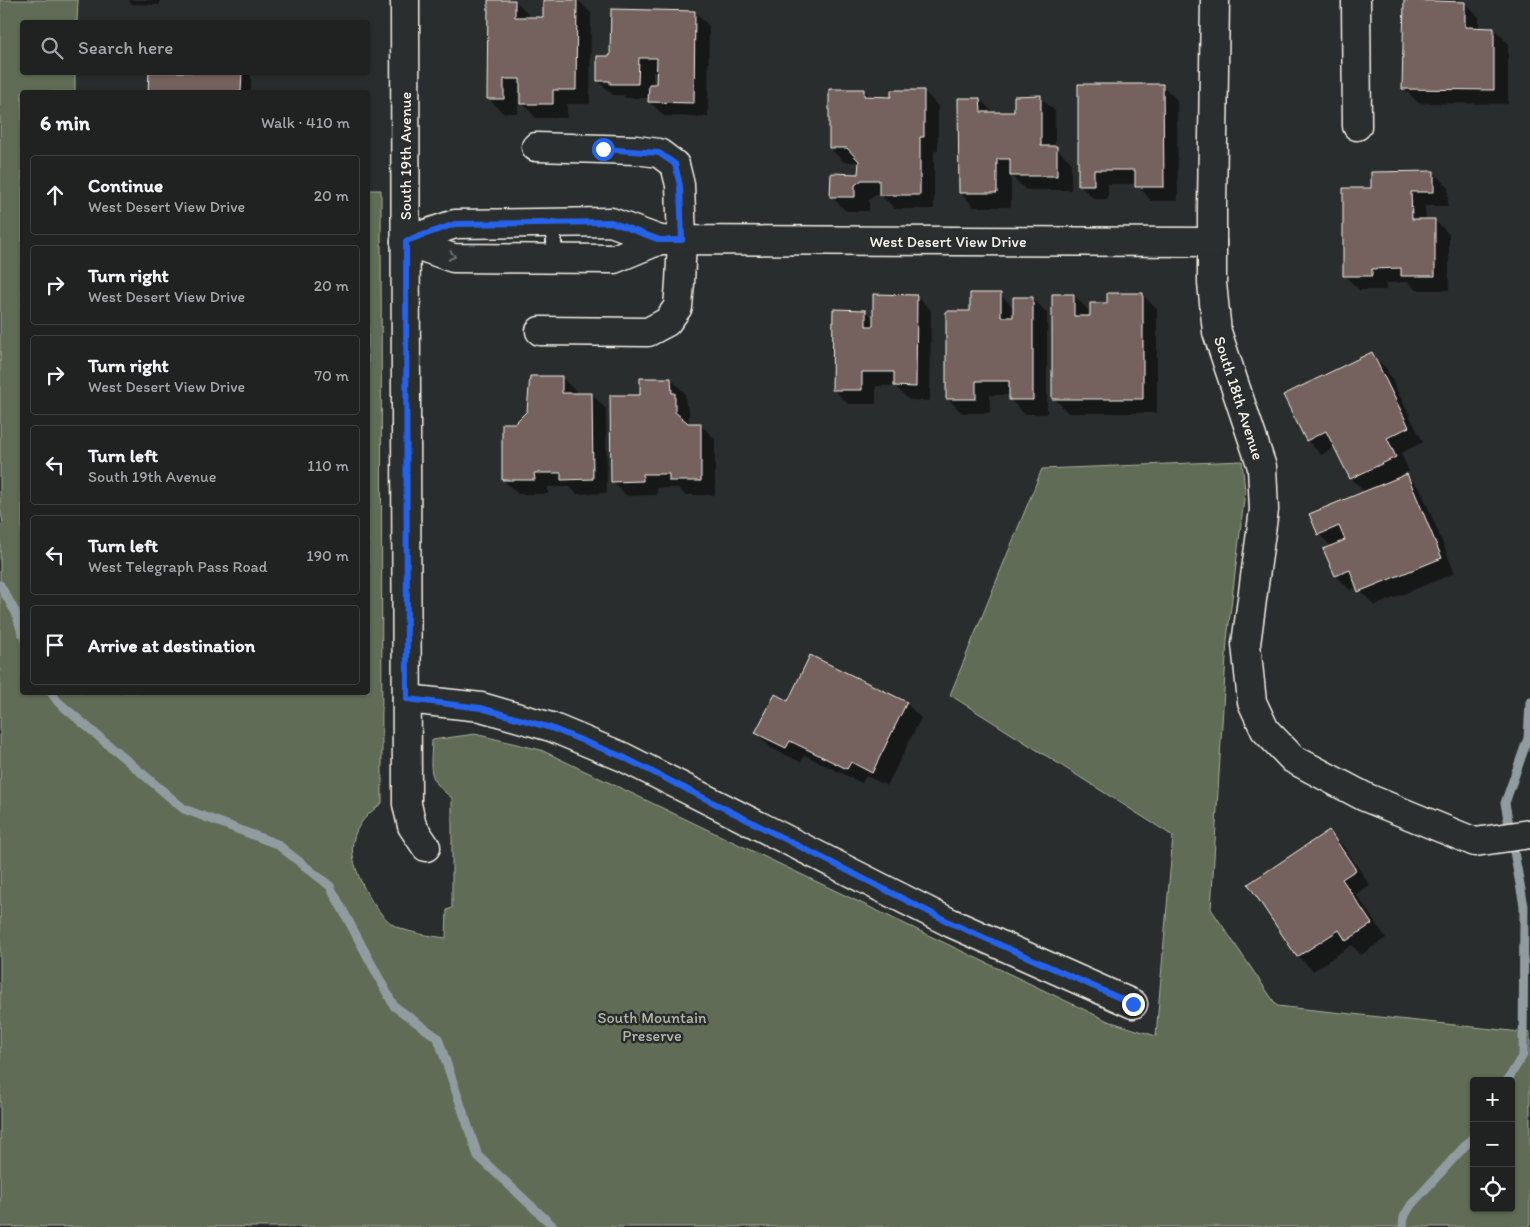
<!DOCTYPE html>
<html lang="en">
<head>
<meta charset="utf-8">
<style>
	body { margin:0; font-family:Itim,sans-serif; background:#2d2f2f; color:#f1f3f6 }
	.controls { position:absolute; right:15px; bottom:15px; display:grid; overflow:hidden; border-radius:5px; box-shadow:0 1px 4px #0004 }
	.controls button { width:45px; height:45px; display:grid; place-items:center; padding:0; border:0; border-bottom:1px solid #3d3f40; background:#202222; color:#f1f3f6; font:25px sans-serif }
	.stop { position:absolute; width:15px; height:15px; margin:-11px; border:4px solid #2563eb; border-radius:50%; background:#fff }
	.stop.end { background:#2563eb; border-color:#fff; box-shadow:0 1px 5px #0008 }
	.list { margin:0; padding:0; list-style:none }
	h2 { display:flex; justify-content:space-between; align-items:center; height:65px; margin:0; padding:0 20px; font-size:21px }
	h2 small { font-size:16px; font-weight:400; color:#a2a4a5 }
	.list li { display:grid; grid-template-columns:32px 1fr auto; gap:15px; align-items:center; box-sizing:border-box; height:80px; margin:0 10px 10px; padding:0 10px; border:1px solid #3d3f40; border-radius:5px }
	.list b { display:block; font-size:19px; white-space:nowrap }
	.list p { margin:0; font-size:16px; white-space:nowrap; color:#a2a4a5 }
	.list em { font-size:16px; font-style:normal; color:#a2a4a5 }
	.icon { flex:none; width:28px; height:28px; fill:none; stroke:currentColor; stroke-width:2; stroke-linecap:round; stroke-linejoin:round }
	.map { position:relative; flex:none; width:1530px; height:1227px; overflow:hidden }
	.search { position:absolute; background:#202222; box-shadow:0 1px 4px #0004; left:20px; top:20px; width:350px; height:55px; display:flex; align-items:center; gap:12px; box-sizing:border-box; padding:0 18px; border-radius:5px; color:#a2a4a5; font-size:19px }
	.panel { position:absolute; background:#202222; box-shadow:0 1px 4px #0004; left:20px; top:90px; width:350px; height:605px; border-radius:5px }
	.map>svg:first-child { display:block }
</style>
</head>
<body>
<div class="map">
<svg width="1530" height="1227" viewBox="0 0 1530 1227">
	<rect width="100%" height="100%" fill="#2a2d2e"/>
	<filter id="ink" filterUnits="userSpaceOnUse"><feTurbulence type="fractalNoise" baseFrequency=".02" numOctaves="2"/><feDisplacementMap in="SourceGraphic" scale="10" xChannelSelector="R" yChannelSelector="G"/><feConvolveMatrix kernelMatrix="1 2 1 2 8 2 1 2 1" color-interpolation-filters="sRGB"/></filter>
	<g filter="url(#ink)">
		<path fill="#606c54" stroke="#aaae9e" fill-rule="evenodd" d="M0,0H78L77,22H22V72L75,73V92H22V692H368V190H381L382,803C369,813 356,824 353,842C348,866 375,916 397,927C410,933 431,936 446,938L447,910L452,908V798C426,778 431,770 432,740L475,734L541,750L1108,1021L1156,1036L1173,836L950,695L1042,469L1242,461L1245,491L1227,640L1211,909L1277,1006L1530,1033V1227H0V525L3,523L0,508ZM1474,1081H1511V1208H1474Z"/>
		<g fill="#0007" fill-rule="evenodd">
			<path d="M128,0H160V5L132,4Z"/>
			<path d="M515,0L529,15V18H544V0H578L591,13L590,104H567V118H536L522,103V92H518V113H503L488,98Z"/>
			<path d="M1405,0H1457L1458,3H1464L1479,17V29H1494L1508,43V104L1418,103L1404,88Z"/>
			<path d="M695,12L709,26L708,117L664,116L650,102V98H626L623,95H613L598,81L611,57ZM653,72H658V85H653Z"/>
			<path d="M150,72H248L251,76V92H149Z"/>
			<path d="M1163,86L1177,100L1178,201H1151L1137,184H1108V199H1094L1080,185Z"/>
			<path d="M864,90L872,98H892L924,91L938,106V151H934V209H895L880,194H876L869,200V211H846L831,196L860,175V162H844L830,148Z"/>
			<path d="M1040,97L1055,111V147L1071,162V190H1026L1011,176V207H974L960,192L980,99L994,113H1015Z"/>
			<path d="M1433,172L1448,187V206H1425L1426,220H1434L1449,234V290H1416L1408,282L1386,283V290H1359L1345,276L1373,189Z"/>
			<path d="M1001,295L1014,308L1033,298L1047,313V414H1024L1010,399V395H990V413H962L948,399L971,312Z"/>
			<path d="M1074,295L1088,310V317L1143,295L1157,309V413H1068L1054,398Z"/>
			<path d="M916,296L931,310L930,401L909,400L895,386H876V404H848L833,389L866,311L874,319Z"/>
			<path d="M1371,354L1386,368L1423,442L1401,453L1409,471L1400,476L1401,478L1407,475L1421,490L1455,573L1374,606L1358,587L1350,590L1336,576L1332,547L1319,534L1365,492L1351,478L1336,447L1321,455L1307,440Z"/>
			<path d="M561,377L576,391V394H592L606,409L607,493L577,494L570,487H548V494H518L503,480L516,424Z"/>
			<path d="M671,379L685,393L686,405L689,409V425H701L715,439V495H685L678,488H657V495L627,496L612,481L642,396Z"/>
			<path d="M788,702L906,703L921,718L887,786L866,776L862,783L804,755L801,762L771,748L757,733Z"/>
			<path d="M1329,832L1343,846L1370,885L1356,894L1386,938L1361,955L1352,945L1313,971L1298,956L1250,884Z"/>
		</g>
		<g fill="none" stroke-linecap="round" stroke-linejoin="round">
			<g stroke="#909ca0" stroke-width="9">
				<path d="M0,585L16,613L22,633"/>
				<path d="M51,692L58,702L184,809L277,844L330,886L394,1006L438,1038L478,1156L554,1227"/>
				<path d="M1507,1081L1523,1055L1524,906L1505,803L1528,738L1530,702"/>
				<path d="M1403,1227L1404,1217L1411,1205L1474,1136"/>
			</g>
		</g>
		<g fill="#75625e" stroke="#f4f1e8">
			<path d="M488,0H515V17H543V0H577L576,90H553V104H520V79H504V99H487Z"/>
			<path d="M1404,0L1465,2V27L1494,28V90L1402,89Z"/>
			<path d="M611,9L695,11L694,103L648,102L649,84H656L657,58H639L638,84H610V81H597V56H610Z"/>
			<path d="M149,72H242L241,92H148Z"/>
			<path d="M1078,84H1163L1164,187H1135V170H1094V185H1078Z"/>
			<path d="M829,89H864V96L891,97V90H924V137H920V195H879V180H862L855,185V197H830L831,173L858,174L859,161L847,148H829Z"/>
			<path d="M1041,95V146H1057V176H1010V159H997V193H959L958,98H980L981,112H1014V96Z"/>
			<path d="M1434,171V192H1411L1412,219H1435V276H1401V268L1372,269V276H1343V188H1371V172Z"/>
			<path d="M970,293H1001V317H1013V297H1033V400H1009V381H976V399H946V311H970Z"/>
			<path d="M1107,293H1143V399H1052V294H1074V316H1090V303H1107Z"/>
			<path d="M873,294L917,295L916,387L894,386V372H862V390H832L833,309L866,310V326H873Z"/>
			<path d="M1372,352L1409,427L1387,438L1396,457L1350,479L1326,431L1306,441L1283,395Z"/>
			<path d="M530,376H562V393H592L593,479L561,480V473H534L535,480H502V423H515L527,411Z"/>
			<path d="M640,378H671L672,393H675V412L688,423H701V481H669V474H643V481L611,482L610,395H640Z"/>
			<path d="M1407,474L1442,558L1358,592L1350,570L1335,576L1323,549L1345,540L1339,526L1318,535L1309,514Z"/>
			<path d="M810,655L907,702L872,773L851,762L847,769L790,741L786,748L755,733L775,694L788,701Z"/>
			<path d="M1329,830L1356,870L1342,879L1372,924L1346,941L1339,930L1297,957L1248,884Z"/>
		</g>
		<g fill="none" stroke-linecap="round" stroke-linejoin="round">
			<g stroke="#f4f1e8" stroke-width="18">
				<path id="service" d="M553,223L555,259"/>
			</g>
			<g stroke="#f4f1e8" stroke-width="31">
				<g id="minor">
					<path d="M1215,0L1212,206V283L1217,332L1262,467L1264,510L1246,644L1252,702L1265,730L1293,759L1365,797L1475,842L1530,834"/>
					<path d="M1356,0L1357,126"/>
					<path d="M536,147L636,150L659,153L675,165L680,185L682,240L680,283L678,307L667,322L648,332L540,331"/>
					<path d="M405,241L455,224L611,222L660,240L1212,242V245"/>
					<path d="M405,241L453,258L614,259L660,240"/>
					<path d="M407,699L481,707L551,727L623,757L951,923L1133,1004"/>
				</g>
			</g>
			<g stroke="#f4f1e8" stroke-width="31">
				<path id="tertiary" d="M405,0L407,804L412,826L426,847"/>
			</g>
			<use href="#service" stroke="#2a2d2e" stroke-width="14"/>
			<use href="#minor" stroke="#2a2d2e" stroke-width="28"/>
			<use href="#tertiary" stroke="#2a2d2e" stroke-width="28"/>
		</g>
		<defs><path id="oneway-chevron" d="M-2-3.5L2.5 0L-2 3.5" fill="none" stroke-width="1.6" stroke-linecap="round" stroke-linejoin="round" transform="scale(1.25)"/></defs>
		<use stroke="#71726f" href="#oneway-chevron" transform="translate(452 256) rotate(12)"/>
	</g>
	<g fill="none" stroke-linecap="round" stroke-linejoin="round" filter="url(#ink)">
		<path stroke="#2563eb" stroke-width="6" d="M603,149L659,153L675,164L680,186L682,240H660L611,222L455,224L406,241L407,699L481,708L551,728L623,757L951,923L1133,1004"/>
	</g>
	<g text-anchor="middle" dominant-baseline="central" stroke-width="5" stroke-linejoin="round" paint-order="stroke">
		<g font-size="16" fill="#f4f1e8" stroke="#2a2d2e">
			<text transform="translate(405 156) rotate(-90)">South 19th Avenue</text>
			<text x="948" y="241">West Desert View Drive</text>
			<text transform="translate(1239 398) rotate(72)">South 18th Avenue</text>
		</g>
		<g font-size="16" fill="#b1b5a5" stroke="#2a2d2e">
			<text x="652" y="1017">South Mountain<tspan x="652" dy="18">Preserve</tspan></text>
		</g>
	</g>
</svg>
<div class="controls">
<button>+</button>
<button>−</button>
<button><svg class="icon" aria-label="locate" viewBox="0 0 24 24"><circle cx="12" cy="12" r="6"/><path d="M12 2v4M12 18v4M2 12h4M18 12h4"/></svg></button>
</div>
<div class="stop" style="left:603px;top:149px"></div>
<div class="stop end" style="left:1133px;top:1004px"></div>
<div class="search"><svg class="icon" aria-label="search" viewBox="0 0 24 24"><circle cx="10" cy="10" r="6"/><path d="M15 15l6 6"/></svg>Search here</div>
<section class="panel">
<h2>6 min<small>Walk · 410 m</small></h2>
<ul class="list">
<li><svg class="icon" aria-label="ahead" viewBox="0 0 24 24"><path d="M12 20V5M6 11l6-6 6 6"/></svg><div><b>Continue</b><p>West Desert View Drive</p></div><em>20 m</em></li>
<li><svg class="icon" aria-label="right" viewBox="0 0 24 24"><path d="M7 20v-9h11M14 6l5 5-5 5"/></svg><div><b>Turn right</b><p>West Desert View Drive</p></div><em>20 m</em></li>
<li><svg class="icon" aria-label="right" viewBox="0 0 24 24"><path d="M7 20v-9h11M14 6l5 5-5 5"/></svg><div><b>Turn right</b><p>West Desert View Drive</p></div><em>70 m</em></li>
<li><svg class="icon" aria-label="left" viewBox="0 0 24 24"><path d="M17 20v-9H6M10 6l-5 5 5 5"/></svg><div><b>Turn left</b><p>South 19th Avenue</p></div><em>110 m</em></li>
<li><svg class="icon" aria-label="left" viewBox="0 0 24 24"><path d="M17 20v-9H6M10 6l-5 5 5 5"/></svg><div><b>Turn left</b><p>West Telegraph Pass Road</p></div><em>190 m</em></li>
<li><svg class="icon" aria-label="arrive" viewBox="0 0 24 24"><path d="M6 21V4h12l-3 4 3 4H6"/></svg><div><b>Arrive at destination</b></div></li>
</ul>
</section>
</div>
</body>
</html>
